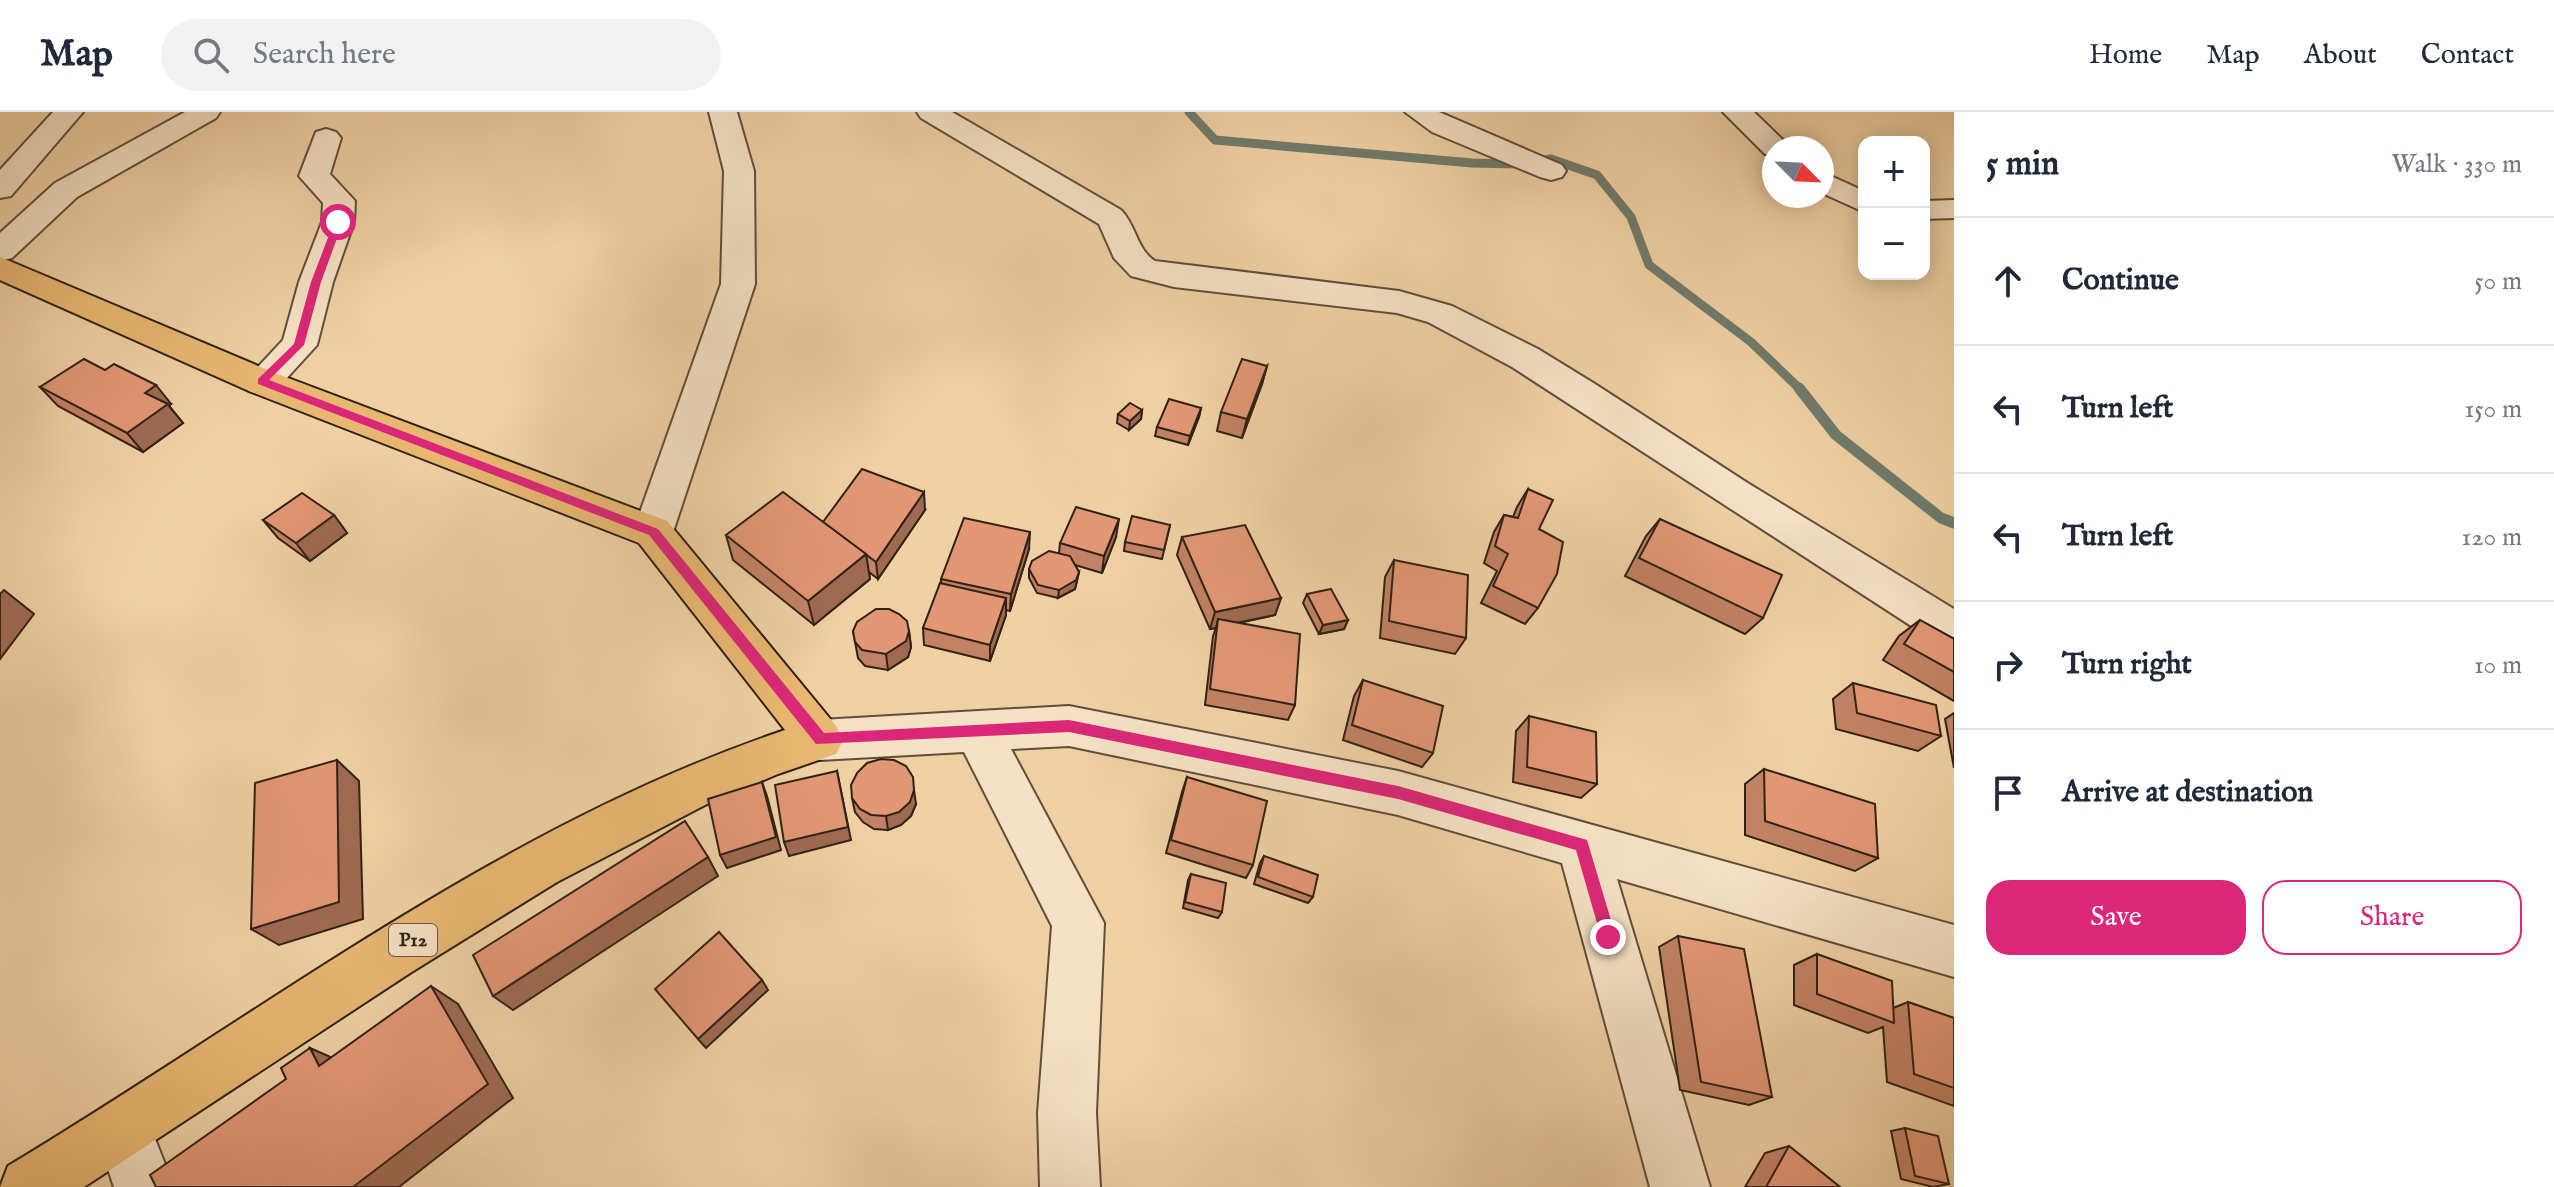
<!DOCTYPE html>
<html lang="en">
<head>
<meta charset="utf-8">
<style>
	body { margin:0; font-family:"IM FELL English",serif; background:#f2f2f3; color:#1f2937 }
	.controls { position:absolute; right:24px; top:24px; display:grid; overflow:hidden; border-radius:16px; box-shadow:0 4px 20px #0003 }
	.controls button { width:72px; height:72px; display:grid; place-items:center; padding:0; border:0; border-bottom:2px solid #e0e1e3; background:#fff; color:#1f2937; font:40px sans-serif }
	.compass { position:absolute; left:1762px; top:24px; width:72px; height:72px; border-radius:50%; background:#fff; box-shadow:0 4px 20px #0003; rotate:114deg }
	.stop { position:absolute; width:24px; height:24px; margin:-18px; border:6px solid #db2777; border-radius:50%; background:#fff }
	.stop.end { background:#db2777; border-color:#fff; box-shadow:0 2px 8px #0008 }
	.list { margin:0; padding:0; list-style:none }
	h2 { display:flex; justify-content:space-between; align-items:center; height:104px; margin:0; padding:0 32px; font-size:34px }
	h2 small { font-size:26px; font-weight:400; color:#747a83 }
	.list li { display:grid; grid-template-columns:52px 1fr auto; gap:24px; align-items:center; box-sizing:border-box; height:128px; padding:0 32px; border-top:2px solid #e0e1e3 }
	.list b { display:block; font-size:30px; white-space:nowrap }
	.list em { font-size:26px; font-style:normal; color:#747a83 }
	.actions { display:flex; gap:16px; padding:24px 32px }
	.actions a { flex:1; padding:18px 0; border:2px solid #db2777; border-radius:24px; text-align:center; font-size:28px; color:#db2777 }
	.actions .main { background:#db2777; color:#fff }
	.icon { flex:none; width:44px; height:44px; fill:none; stroke:currentColor; stroke-width:2; stroke-linecap:round; stroke-linejoin:round }
	.map { position:relative; flex:none; width:1954px; height:1075px; overflow:hidden }
	header { display:flex; align-items:center; gap:48px; box-sizing:border-box; height:112px; padding:0 40px; background:#fff; border-bottom:2px solid #e0e1e3 }
	header strong { font-size:38px }
	nav { display:flex; gap:44px; margin-inline-start:auto; font-size:28px }
	.search { width:560px; height:72px; background:#f2f2f3; display:flex; align-items:center; gap:20px; box-sizing:border-box; padding:0 28px; border-radius:44px; color:#747a83; font-size:30px }
	main { display:flex }
	aside { flex:1; background:#fff }
	.map>svg:first-child { display:block }
</style>
</head>
<body>
<header>
<strong>Map</strong>
<div class="search"><svg class="icon" aria-label="search" viewBox="0 0 24 24"><circle cx="10" cy="10" r="6"/><path d="M15 15l6 6"/></svg>Search here</div>
<nav><a>Home</a><a>Map</a><a>About</a><a>Contact</a></nav>
</header>
<main>
<div class="map">
<svg width="1954" height="1075" viewBox="0 0 1954 1075">
	<rect width="100%" height="100%" fill="#efd1a4"/>
	<filter id="stains"><feTurbulence type="fractalNoise" baseFrequency=".0025" numOctaves="4"/><feColorMatrix values="0 0 0 0 .2 0 0 0 0 .09 0 0 0 0 .02 0 0 0 .5 -.17"/></filter>
	<radialGradient id="worn" r=".72"><stop offset=".6" stop-color="#630" stop-opacity="0"/><stop offset="1" stop-color="#630" stop-opacity=".3"/></radialGradient>
	<g fill="none" stroke-linecap="round" stroke-linejoin="round">
		<path stroke="#707b6b" stroke-width="9" d="M1189,0L1215,28L1472,51L1518,52L1551,47L1597,63L1631,105L1649,153L1751,230L1801,278"/>
		<path stroke="#707b6b" stroke-width="11" d="M1799,276L1836,323L1941,406L1954,411"/>
		<g stroke="#604d3a" stroke-width="4">
			<g id="minor">
				<path d="M53,0H83L11,84L0,86V58Z"/>
				<path d="M185,0H220L216,6L77,85L12,146L0,149V121L55,71Z"/>
				<path d="M709,0H737L754,59L755,172L673,420L667,431L653,436L639,431L633,420L721,172L724,59Z"/>
				<path d="M917,0H952L1121,98C1136,113 1137,138 1155,149L1399,179L1452,194L1538,237L1595,272L1746,370L1954,497V537L1939,532L1512,255L1428,210L1397,201L1174,175L1131,164L1114,146L1099,112L921,6Z"/>
				<path d="M1405,0H1439L1562,53L1566,59L1562,65L1551,68L1540,65L1432,20Z"/>
				<path d="M1723,0H1754L1791,36H1774V44L1765,42Z"/>
				<path d="M326,17L336,20L341,26L330,62L355,89L354,110L333,170L317,233L275,279L262,283L249,279L244,270L283,228L299,170L322,110L323,91L299,64L316,20Z"/>
				<path d="M1822,60L1864,79V100L1822,81Z"/>
				<path d="M1954,88V106L1924,107V89Z"/>
				<path d="M1069,594L1398,659L1954,813V865L1617,767L1710,1075H1650L1562,751L1398,703L1069,634L1011,637L1104,811L1096,1001L1100,1075H1040L1038,1001L1052,814L964,640L820,648L804,642L797,628L804,614L820,608Z"/>
				<path d="M124,990L144,999L174,1075H114L95,1019L104,999Z"/>
			</g>
		</g>
		<g stroke="#312116" stroke-width="4">
			<path id="major" d="M0,145L275,261L667,409L836,614L843,628L836,642L778,662L707,692L557,770L410,861L84,1075H0L8,1054C261,902 502,713 785,618L639,431L249,279L0,168Z"/>
		</g>
		<use href="#minor" fill="#f5e1c4" fill-rule="evenodd"/>
		<use href="#major" fill="#e8b872" fill-rule="evenodd"/>
	</g>
	<g fill="#c28265" stroke="#312116" stroke-width="2">
		<path d="M1267,254L1262,272L1242,326L1217,319L1221,300Z"/>
		<path d="M40,275L171,292L169,294L183,311L143,340L58,294Z"/>
		<path d="M1201,296L1199,305L1188,333L1155,324L1157,315Z"/>
		<path d="M1142,298L1141,307L1129,318L1117,311L1118,302Z"/>
		<path d="M1528,377L1539,417L1538,496L1525,512L1481,491L1497,459L1484,451L1494,420L1504,403L1513,405L1517,395Z"/>
		<path d="M925,398L878,467L869,460L870,467L814,513L733,448L726,423Z"/>
		<path d="M334,403L347,421L310,449L278,426L263,408Z"/>
		<path d="M1660,407L1763,506L1745,522L1625,464L1646,424Z"/>
		<path d="M1170,413L1162,447L1124,439L1125,430Z"/>
		<path d="M1116,425L1102,461L1075,453L1079,460L1075,477L1058,486L1037,481L1029,466V457L1059,441L1060,431Z"/>
		<path d="M1182,425L1281,486L1275,503L1239,511L1295,593L1288,608L1205,593L1213,524L1216,516L1210,517L1177,443Z"/>
		<path d="M1029,437L1010,499L1006,498V503L990,549L924,533L923,516L941,471V467Z"/>
		<path d="M1394,448L1466,526L1455,542L1380,526L1385,465Z"/>
		<path d="M1307,482L1348,508L1344,517L1319,522L1303,491Z"/>
		<path d="M1920,508L1954,527V589L1883,548L1899,524Z"/>
		<path d="M853,519H909L911,535L908,545L888,558L865,554L858,546Z"/>
		<path d="M1363,568L1433,641L1422,655L1343,628L1354,584Z"/>
		<path d="M1853,571L1941,624L1918,639L1836,617L1833,587Z"/>
		<path d="M1954,601V656L1945,607Z"/>
		<path d="M1529,604L1597,672L1581,686L1513,670L1516,619Z"/>
		<path d="M1764,657L1878,746L1855,759L1745,723V672Z"/>
		<path d="M1187,665L1253,753L1246,766L1166,741L1182,680Z"/>
		<path d="M852,686L916,692L911,704L901,713L888,718L874,717L863,710L855,700Z"/>
		<path d="M1264,744L1313,785L1308,791L1254,772L1260,751Z"/>
		<path d="M1191,762L1222,800L1218,806L1183,796L1188,768Z"/>
		<path d="M1678,824L1772,985L1749,993L1680,978L1659,835Z"/>
		<path d="M1817,842L1893,896L1908,890L1954,906V994L1887,970L1883,915L1868,921L1794,893V853Z"/>
		<path d="M1905,1016L1949,1072L1933,1075L1901,1067L1891,1019Z"/>
		<path d="M1789,1034L1840,1075H1745L1765,1041Z"/>
	</g>
	<g fill="#9e6a52" stroke="#312116" stroke-width="2">
		<path d="M1267,254L1262,272L1242,326L1247,307Z"/>
		<path d="M156,273L171,292L169,294L183,311L143,340L127,321L145,281Z"/>
		<path d="M1201,296L1199,305L1188,333L1190,324Z"/>
		<path d="M1142,298L1141,307L1129,318L1130,309Z"/>
		<path d="M924,380L925,398L878,467L876,450Z"/>
		<path d="M334,403L347,421L310,449L296,431Z"/>
		<path d="M1119,407L1116,425L1102,461L1104,444Z"/>
		<path d="M1030,420L1029,437L1010,499L1011,482Z"/>
		<path d="M866,442L870,467L814,513L808,489Z"/>
		<path d="M1079,460L1075,477L1058,486L1059,478Z"/>
		<path d="M4,478L34,502L0,547V482Z"/>
		<path d="M1006,486V503L990,549V533Z"/>
		<path d="M1281,486L1275,503L1217,515L1218,507L1216,516L1210,517L1215,500Z"/>
		<path d="M1348,508L1344,517L1319,522L1323,513Z"/>
		<path d="M909,519L911,535L908,545L888,558L886,542Z"/>
		<path d="M337,648L359,669L363,807L279,833L251,817Z"/>
		<path d="M837,659L851,728L789,744L784,730Z"/>
		<path d="M762,670L767,684L781,738L727,756L720,743Z"/>
		<path d="M914,678L916,692L911,704L901,713L888,718L886,704Z"/>
		<path d="M708,745L718,764L513,898L493,884Z"/>
		<path d="M762,868L768,878L706,936L698,927Z"/>
		<path d="M431,874L458,892L513,986L399,1075H353Z"/>
		<path d="M310,936L344,951L319,954Z"/>
	</g>
	<g fill="#e29775" stroke="#312116" stroke-width="2">
		<path d="M84,247L105,258L114,252L156,273L145,281L168,292L127,321L40,275Z"/>
		<path d="M1242,247L1267,254L1247,307L1221,300Z"/>
		<path d="M1169,287L1201,296L1190,324L1157,315Z"/>
		<path d="M1130,291L1142,298L1130,309L1118,302Z"/>
		<path d="M862,357L924,380L876,450L823,410Z"/>
		<path d="M1528,377L1553,388L1539,417L1563,430L1557,462L1538,496L1493,474L1508,442L1495,434L1504,403L1518,406Z"/>
		<path d="M783,380L866,442L808,489L726,423Z"/>
		<path d="M302,381L334,403L296,431L263,408Z"/>
		<path d="M1076,395L1119,407L1104,444L1060,431Z"/>
		<path d="M1132,404L1170,413L1164,438L1125,430Z"/>
		<path d="M964,406L1030,420L1011,482L941,467Z"/>
		<path d="M1660,407L1782,463L1763,506L1639,446Z"/>
		<path d="M1245,413L1281,486L1215,500L1182,425Z"/>
		<path d="M1049,439L1070,444L1079,460L1076,468L1059,478L1038,473L1029,457L1032,449Z"/>
		<path d="M1394,448L1468,463L1466,526L1389,509Z"/>
		<path d="M940,471L1006,486L990,533L923,516Z"/>
		<path d="M1331,477L1348,508L1323,513L1307,482Z"/>
		<path d="M876,497H889L899,502L907,509L909,519L906,529L886,542L862,538L855,530L853,519L857,510Z"/>
		<path d="M1218,507L1300,522L1295,593L1210,577Z"/>
		<path d="M1920,508L1954,527V560L1904,532Z"/>
		<path d="M1363,568L1443,594L1433,641L1352,613Z"/>
		<path d="M1853,571L1936,593L1941,624L1857,601Z"/>
		<path d="M1529,604L1596,620L1597,672L1527,655Z"/>
		<path d="M881,647L894,648L906,654L913,665L914,678L910,690L899,700L886,704L871,703L860,697L852,686L851,673L857,661L867,651Z"/>
		<path d="M337,648L339,790L251,817L255,671Z"/>
		<path d="M1764,657L1875,692L1878,746L1765,709Z"/>
		<path d="M837,659L848,715L784,730L775,673Z"/>
		<path d="M1187,665L1267,689L1253,753L1171,728Z"/>
		<path d="M762,670L776,725L720,743L708,687Z"/>
		<path d="M685,709L708,745L493,884L473,843Z"/>
		<path d="M1264,744L1318,763L1313,785L1258,765Z"/>
		<path d="M1191,762L1226,771L1222,800L1185,790Z"/>
		<path d="M719,820L762,868L698,927L655,877Z"/>
		<path d="M1678,824L1744,837L1772,985L1701,970Z"/>
		<path d="M1817,842L1892,869L1894,911L1817,882Z"/>
		<path d="M431,874L488,972L353,1075H156L150,1063L286,967L281,956L310,936L319,954Z"/>
		<path d="M1908,890L1954,906V976L1914,962Z"/>
		<path d="M1905,1016L1938,1024L1949,1072L1915,1064Z"/>
		<path d="M1789,1034L1840,1075H1766Z"/>
	</g>
	<path fill="#db2777" d="M338,107L343,110L321,170L304,233L269,268L658,417L824,621L1069,608L1398,674L1587,728L1616,825L1614,830L1608,832L1601,825L1576,738L1398,687L1069,620L816,632L649,423L258,272V267L294,232L311,170L334,110Z"/>
	<g text-anchor="middle" dominant-baseline="central" stroke-width="7" stroke-linejoin="round" paint-order="stroke">
		<rect fill="#f5e1c4" stroke="#6c5b4a" stroke-width="2" x="389" y="812" width="48" height="32" rx="6"/>
		<g font-size="20" font-weight="bold" fill="#312116">
			<text x="413" y="828">P12</text>
		</g>
	</g>
	<rect width="100%" height="100%" filter="url(#stains)"/>
	<rect width="100%" height="100%" fill="url(#worn)"/>
</svg>
<div class="controls">
<button>+</button>
<button>−</button>
</div>
<svg class="compass" viewBox="-18 -18 36 36"><path d="M0-13l5 13h-10z" fill="#e53935"/><path d="M0 13l5-13h-10z" fill="#747a83"/></svg>
<div class="stop" style="left:338px;top:110px"></div>
<div class="stop end" style="left:1608px;top:825px"></div>
</div>
<aside>
<h2>5 min<small>Walk · 330 m</small></h2>
<ul class="list">
<li><svg class="icon" aria-label="ahead" viewBox="0 0 24 24"><path d="M12 20V5M6 11l6-6 6 6"/></svg><div><b>Continue</b></div><em>50 m</em></li>
<li><svg class="icon" aria-label="left" viewBox="0 0 24 24"><path d="M17 20v-9H6M10 6l-5 5 5 5"/></svg><div><b>Turn left</b></div><em>150 m</em></li>
<li><svg class="icon" aria-label="left" viewBox="0 0 24 24"><path d="M17 20v-9H6M10 6l-5 5 5 5"/></svg><div><b>Turn left</b></div><em>120 m</em></li>
<li><svg class="icon" aria-label="right" viewBox="0 0 24 24"><path d="M7 20v-9h11M14 6l5 5-5 5"/></svg><div><b>Turn right</b></div><em>10 m</em></li>
<li><svg class="icon" aria-label="arrive" viewBox="0 0 24 24"><path d="M6 21V4h12l-3 4 3 4H6"/></svg><div><b>Arrive at destination</b></div></li>
</ul>
<div class="actions"><a class="main">Save</a><a>Share</a></div>
</aside>
</main>
</body>
</html>
